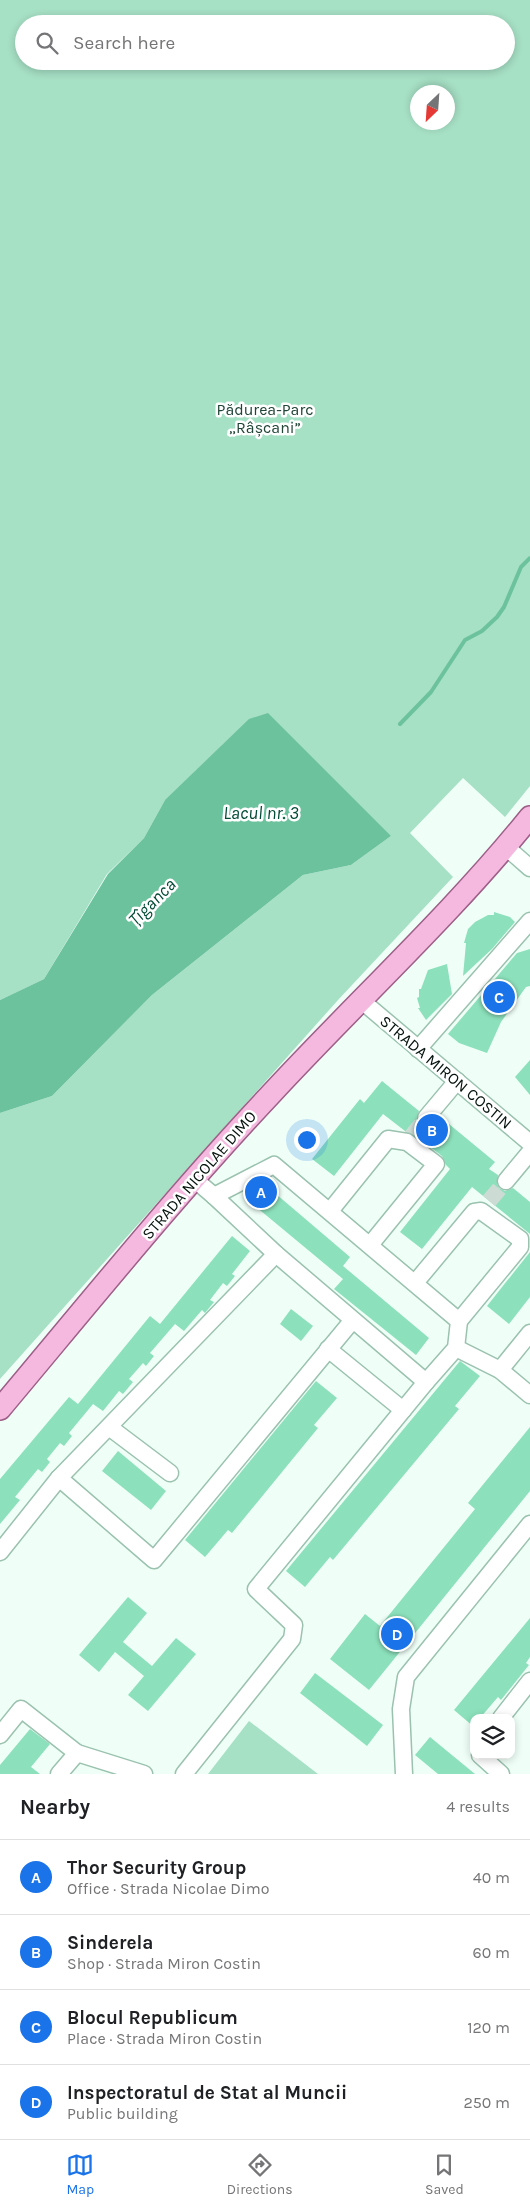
<!DOCTYPE html>
<html lang="en">
<head>
<meta charset="utf-8">
<style>
	body { margin:0; font-family:Karla,sans-serif; background:#f2f2f2; color:#202124 }
	.controls { position:absolute; right:15px; bottom:15px; display:grid; overflow:hidden; border-radius:10px; box-shadow:0 2px 8px #0003 }
	.controls button { width:45px; height:45px; display:grid; place-items:center; padding:0; border:0; border-bottom:1px solid #e0e0e0; background:#fff; color:#202124; font:25px sans-serif }
	.compass { position:absolute; left:410px; top:85px; width:45px; height:45px; border-radius:50%; background:#fff; box-shadow:0 2px 8px #0003; rotate:205deg }
	.you { position:absolute; left:306px; top:1139px; width:18px; height:18px; margin:-12px; border:4px solid #fff; border-radius:50%; background:#1a73e8; box-shadow:0 0 0 8px #1a73e833 }
	.badge { display:grid; place-items:center; width:32px; height:32px; border-radius:50%; background:#1a73e8; color:#fff; font-size:16px; font-weight:700 }
	.pin { position:absolute; translate:-50% -50%; border:2px solid #fff; box-shadow:0 1px 5px #0006 }
	.list { margin:0; padding:0; list-style:none }
	h2 { display:flex; justify-content:space-between; align-items:center; height:65px; margin:0; padding:0 20px; font-size:21px }
	h2 small { font-size:16px; font-weight:400; color:#757577 }
	.list li { display:grid; grid-template-columns:32px 1fr auto; gap:15px; align-items:center; box-sizing:border-box; height:75px; padding:0 20px; border-top:1px solid #e0e0e0 }
	.list b { display:block; font-size:19px; white-space:nowrap }
	.list p { margin:0; font-size:16px; white-space:nowrap; color:#757577 }
	.list em { font-size:16px; font-style:normal; color:#757577 }
	.icon { flex:none; width:28px; height:28px; fill:none; stroke:currentColor; stroke-width:2; stroke-linecap:round; stroke-linejoin:round }
	.map { position:relative; flex:none; width:530px; height:1774px; overflow:hidden }
	.search { position:absolute; background:#fff; box-shadow:0 2px 8px #0003; left:15px; right:15px; top:15px; height:55px; display:flex; align-items:center; gap:12px; box-sizing:border-box; padding:0 18px; border-radius:28px; color:#757577; font-size:19px }
	.sheet { height:365px; background:#fff }
	nav { display:flex; justify-content:space-around; align-items:center; box-sizing:border-box; height:70px; border-top:1px solid #e0e0e0; background:#fff; font-size:14px; color:#757577 }
	nav a { display:grid; justify-items:center; gap:2px }
	nav .on { color:#1a73e8 }
	.map>svg:first-child { display:block }
</style>
</head>
<body>
<div class="map">
<svg width="530" height="1774" viewBox="0 0 530 1774">
	<rect width="100%" height="100%" fill="#effff7"/>
	<g fill="#a6e0c5" fill-rule="evenodd">
		<path d="M0,0H530V786L505,817L463,778L410,833L453,877L338,1000L0,1379V1113L52,1096L152,995L303,875L351,865L391,836L165,800L144,838L107,874L44,979L0,1000ZM24,24H506V61H24ZM418,92H448V122H418Z"/>
		<path d="M249,1721L318,1774H208Z"/>
	</g>
	<path fill="#6dc29e" d="M268,713L391,836L351,865L303,875L152,995L52,1096L0,1113V1000L44,979L108,874L144,838L165,800L249,719Z"/>
	<g fill="none" stroke-linecap="round" stroke-linejoin="round">
		<path stroke="#6dc29e" stroke-width="4" d="M400,724L431,692L465,640L482,631L497,617L504,607L521,567L530,558"/>
	</g>
	<g fill="#8ce1bc">
		<path d="M494,912L510,917L515,922L492,949L463,976L466,943H464L468,929L475,922L488,915H494Z"/>
		<path d="M530,949V986L526,987L501,1022L487,1053L459,1043L448,1034L517,953Z"/>
		<path d="M447,964L452,994L426,1020L418,1008H420L417,998L419,997V989H421L428,970Z"/>
		<path d="M530,1060V1095L515,1077Z"/>
		<path d="M382,1081L419,1111L416,1121L420,1126L429,1128L434,1124L443,1131L449,1124L495,1162L489,1169L498,1175L497,1184L499,1188L505,1191L513,1188L530,1202V1234L472,1187L422,1249L400,1232L450,1169L446,1165L442,1156L413,1134L405,1131L383,1114L334,1176L312,1159L360,1099L364,1103Z"/>
		<path d="M269,1188L350,1257L343,1266L429,1338L416,1355L334,1289L343,1279L255,1206Z"/>
		<path d="M232,1236L250,1251L232,1274L235,1276L227,1286L223,1283L210,1300L214,1302L205,1313L202,1310L184,1331L175,1324L150,1353L154,1356L146,1366L143,1363L129,1379L133,1382L123,1394L119,1391L103,1411L93,1404L69,1433L72,1436L64,1446L60,1443L47,1459L50,1462L42,1472L38,1469L15,1497L20,1500L0,1524V1479L69,1397L78,1404L150,1316L160,1324Z"/>
		<path d="M530,1252V1297L509,1324L487,1306Z"/>
		<path d="M291,1309L313,1326L301,1341L280,1324Z"/>
		<path d="M460,1361L480,1376L455,1406L459,1409L333,1560L330,1557L305,1587L286,1571Z"/>
		<path d="M316,1381L337,1398L314,1425L318,1428L232,1533L228,1530L205,1557L185,1540Z"/>
		<path d="M530,1427V1491L369,1690L330,1659L365,1614L380,1626L475,1509L468,1503Z"/>
		<path d="M118,1451L166,1491L151,1510L102,1471Z"/>
		<path d="M128,1597L147,1613L123,1642L152,1666L176,1638L196,1654L148,1711L128,1695L144,1676L115,1652L99,1672L79,1655Z"/>
		<path d="M530,1618V1657L526,1663L529,1665L501,1700L498,1697L480,1718H474V1727L454,1710Z"/>
		<path d="M315,1673L383,1725L367,1746L300,1693Z"/>
		<path d="M30,1729L50,1744L31,1767L40,1774H0V1765Z"/>
		<path d="M430,1737L475,1774H438L415,1755Z"/>
	</g>
	<g fill="none" stroke-linecap="round" stroke-linejoin="round">
		<g stroke="#ccdcd4" stroke-width="16" stroke-dasharray="16 8" stroke-linecap="butt">
			<path d="M411,1137L426,1118"/>
			<path d="M489,1201L506,1181"/>
		</g>
		<g stroke="#9ac2af" stroke-width="19">
			<g id="minor">
				<path d="M506,847L530,868"/>
				<path d="M362,1001L530,1143"/>
				<path d="M418,1049L530,921"/>
				<path d="M426,1118L457,1081"/>
				<path d="M506,1181L530,1152"/>
				<path d="M214,1196L276,1254L426,1382"/>
				<path d="M330,1211L388,1139L407,1142L436,1164L370,1245"/>
				<path d="M415,1283L474,1212L481,1211L520,1239V1247L459,1321"/>
				<path d="M456,1348L500,1370L530,1395"/>
				<path d="M328,1349L403,1410"/>
				<path d="M500,1370L530,1333"/>
				<path d="M109,1427L170,1473"/>
				<path d="M59,1478L154,1560L352,1321"/>
				<path d="M0,1552L59,1478L276,1254"/>
				<path d="M501,1718L530,1681"/>
				<path d="M0,1735L21,1709L77,1753"/>
				<path d="M480,1755L501,1774"/>
				<path d="M59,1774L77,1753L144,1774"/>
				<path d="M184,1774L292,1639L294,1625L256,1589L426,1382L456,1348L459,1321L274,1165L214,1196L193,1178"/>
				<path d="M404,1774L401,1709L406,1677L530,1524"/>
			</g>
		</g>
		<g stroke="#9d5f88" stroke-width="24">
			<path id="major" d="M0,1409C89,1303 176,1195 271,1094C357,1001 451,915 530,817"/>
		</g>
		<use href="#minor" stroke="#fff" stroke-width="16"/>
		<use href="#major" stroke="#f5b8df" stroke-width="21"/>
	</g>
	<g text-anchor="middle" dominant-baseline="central" stroke-width="5" stroke-linejoin="round" paint-order="stroke">
		<g font-size="16" fill="#204536" stroke="#fff">
			<text x="265" y="409">Pădurea-Parc<tspan x="265" dy="18">„Râșcani”</tspan></text>
		</g>
		<g font-size="16" fill="#05130d" stroke="#fff">
			<text transform="translate(446 1072) rotate(40)">STRADA MIRON COSTIN</text>
			<text transform="translate(199 1175) rotate(-49)">STRADA NICOLAE DIMO</text>
		</g>
		<g font-size="18" font-style="italic" fill="#004a33" stroke="#fff">
			<text x="261" y="813">Lacul nr. 3</text>
			<text transform="translate(152 902) rotate(-45)">Țîganca</text>
		</g>
	</g>
</svg>
<div class="controls">
<button><svg class="icon" aria-label="layers" viewBox="0 0 24 24"><path d="M12 4l9 5-9 5-9-5zM3 14l9 5 9-5"/></svg></button>
</div>
<svg class="compass" viewBox="-18 -18 36 36"><path d="M0-13l5 13h-10z" fill="#e53935"/><path d="M0 13l5-13h-10z" fill="#757577"/></svg>
<div class="you"></div>
<div class="pin badge" style="left:261px;top:1192px">A</div>
<div class="pin badge" style="left:432px;top:1130px">B</div>
<div class="pin badge" style="left:499px;top:997px">C</div>
<div class="pin badge" style="left:397px;top:1634px">D</div>
<div class="search"><svg class="icon" aria-label="search" viewBox="0 0 24 24"><circle cx="10" cy="10" r="6"/><path d="M15 15l6 6"/></svg>Search here</div>
</div>
<section class="sheet">
<h2>Nearby<small>4 results</small></h2>
<ul class="list">
<li><span class="badge">A</span><div><b>Thor Security Group</b><p>Office · Strada Nicolae Dimo</p></div><em>40 m</em></li>
<li><span class="badge">B</span><div><b>Sinderela</b><p>Shop · Strada Miron Costin</p></div><em>60 m</em></li>
<li><span class="badge">C</span><div><b>Blocul Republicum</b><p>Place · Strada Miron Costin</p></div><em>120 m</em></li>
<li><span class="badge">D</span><div><b>Inspectoratul de Stat al Muncii</b><p>Public building</p></div><em>250 m</em></li>
</ul>
</section>
<nav>
<a class="on"><svg class="icon" aria-label="map" viewBox="0 0 24 24"><path d="M3 6l6-2 6 2 6-2v14l-6 2-6-2-6 2zM9 4v14M15 6v14"/></svg>Map</a>
<a><svg class="icon" aria-label="directions" viewBox="0 0 24 24"><path d="M12 3l9 9-9 9-9-9zM9 14v-3h6M13 9l2 2-2 2"/></svg>Directions</a>
<a><svg class="icon" aria-label="saved" viewBox="0 0 24 24"><path d="M7 4h10v16l-5-4-5 4z"/></svg>Saved</a>
</nav>
</body>
</html>
